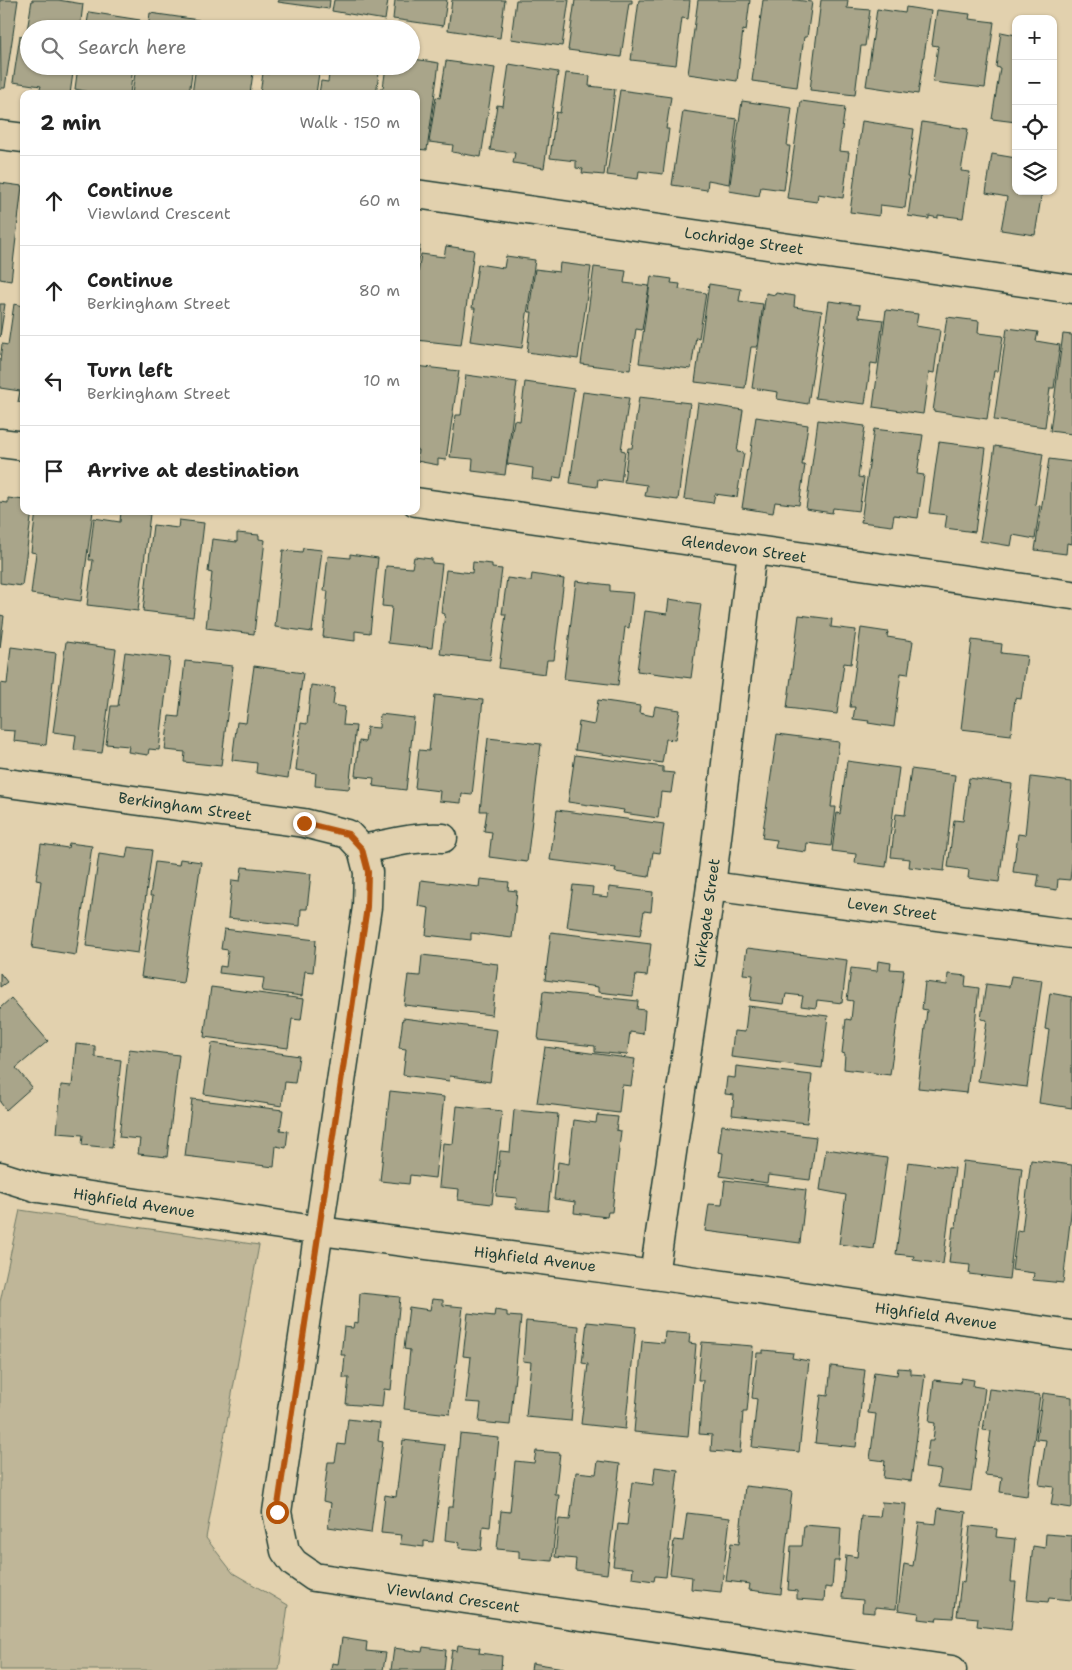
<!DOCTYPE html>
<html lang="en">
<head>
<meta charset="utf-8">
<style>
	body { margin:0; font-family:"Shantell Sans",sans-serif; background:#f6f6f6; color:#222 }
	.controls { position:absolute; right:15px; top:15px; display:grid; overflow:hidden; border-radius:10px; box-shadow:0 1px 4px #0004 }
	.controls button { width:45px; height:45px; display:grid; place-items:center; padding:0; border:0; border-bottom:1px solid #e0e0e0; background:#fff; color:#222; font:25px sans-serif }
	.stop { position:absolute; width:15px; height:15px; margin:-11px; border:4px solid #b45309; border-radius:50%; background:#fff }
	.stop.end { background:#b45309; border-color:#fff; box-shadow:0 1px 5px #0008 }
	.list { margin:0; padding:0; list-style:none }
	h2 { display:flex; justify-content:space-between; align-items:center; height:65px; margin:0; padding:0 20px; font-size:21px }
	h2 small { font-size:16px; font-weight:400; color:#767676 }
	.list li { display:grid; grid-template-columns:32px 1fr auto; gap:15px; align-items:center; box-sizing:border-box; height:90px; padding:0 20px; border-top:1px solid #e0e0e0 }
	.list b { display:block; font-size:19px; white-space:nowrap }
	.list p { margin:0; font-size:16px; white-space:nowrap; color:#767676 }
	.list em { font-size:16px; font-style:normal; color:#767676 }
	.icon { flex:none; width:28px; height:28px; fill:none; stroke:currentColor; stroke-width:2; stroke-linecap:round; stroke-linejoin:round }
	.map { position:relative; flex:none; width:1072px; height:1670px; overflow:hidden }
	.search { position:absolute; background:#fff; box-shadow:0 1px 4px #0004; left:20px; top:20px; width:400px; height:55px; display:flex; align-items:center; gap:12px; box-sizing:border-box; padding:0 18px; border-radius:28px; color:#767676; font-size:19px }
	.panel { position:absolute; background:#fff; box-shadow:0 1px 4px #0004; left:20px; top:90px; width:400px; height:425px; border-radius:10px }
	.map>svg:first-child { display:block }
</style>
</head>
<body>
<div class="map">
<svg width="1072" height="1670" viewBox="0 0 1072 1670">
	<rect width="100%" height="100%" fill="#e2d1ae"/>
	<filter id="ink" filterUnits="userSpaceOnUse"><feTurbulence type="fractalNoise" baseFrequency=".02" numOctaves="2"/><feDisplacementMap in="SourceGraphic" scale="10" xChannelSelector="R" yChannelSelector="G"/><feConvolveMatrix kernelMatrix="1 2 1 2 8 2 1 2 1" color-interpolation-filters="sRGB"/></filter>
	<g filter="url(#ink)">
		<path fill="#bfb698" stroke="#6f7a66" d="M20,1210L259,1245L206,1538L233,1573L288,1605L279,1670H0V1302Z"/>
		<g fill="#a9a58a" stroke="#1f3d34">
			<path d="M0,0H18L5,88H1V90Z"/>
			<path d="M32,0H58L83,4L80,29H29V66H74L70,94H44L39,92L41,86L13,82L20,36L26,37Z"/>
			<path d="M279,0H330L329,9L278,2Z"/>
			<path d="M334,0H388L385,20L332,11Z"/>
			<path d="M395,0H447L443,26L393,19Z"/>
			<path d="M452,0H505L500,38L448,30Z"/>
			<path d="M516,0H569L562,46L511,39Z"/>
			<path d="M575,0H632V3H629L621,57L568,50Z"/>
			<path d="M639,0H690L688,19L682,18L676,65L631,60Z"/>
			<path d="M698,0H750L746,31L743,30L737,81L688,74Z"/>
			<path d="M763,0H796L812,2L807,37H804L797,87L752,81Z"/>
			<path d="M821,0H848L847,8L870,10L865,46H861L855,95L810,90Z"/>
			<path d="M906,7L931,11L918,94L866,86L877,9L905,13Z"/>
			<path d="M937,10L970,14L969,19L994,22L985,88L933,82L938,46L932,45Z"/>
			<path d="M89,12L140,20L139,29H86Z"/>
			<path d="M150,13L199,20L198,29H148Z"/>
			<path d="M210,22L256,29H209Z"/>
			<path d="M1001,32L1016,35V122L992,119L1000,68L996,67Z"/>
			<path d="M411,50H414V59L439,63L427,150L416,149V94H379L380,88H383L386,66H411Z"/>
			<path d="M446,61L495,68L481,157L452,152L453,145L429,142L436,97L440,98Z"/>
			<path d="M509,64L558,72L544,168L513,163L515,153L490,150L497,105L503,106Z"/>
			<path d="M78,66H133L130,94H99L75,89Z"/>
			<path d="M136,66H193L189,94H132Z"/>
			<path d="M196,66H254L250,94H192Z"/>
			<path d="M270,66H320L316,94H260L263,73L269,74Z"/>
			<path d="M330,66H380L376,94H319L321,81L328,82Z"/>
			<path d="M566,73L590,76L589,86L615,89L604,175L582,173L583,169L576,168V161L550,158L556,112L560,113Z"/>
			<path d="M620,90L671,97L666,129H669L663,174L639,171L638,179L607,175Z"/>
			<path d="M742,101L792,108L787,146H790L784,190L761,187L759,196L729,191Z"/>
			<path d="M801,101L845,107L839,151L849,152L843,198L818,194L817,202L787,198Z"/>
			<path d="M683,111L737,119L729,184L708,180L707,190L672,185Z"/>
			<path d="M862,121L914,129L907,177H909L905,208L880,205L879,216L850,212Z"/>
			<path d="M922,122L968,129L961,171L970,172L963,218L938,215V218L929,216V219L908,216Z"/>
			<path d="M992,154L1016,158V191H1042L1035,235L1001,230L1007,197L986,193Z"/>
			<path d="M0,183L22,186L11,281L0,279Z"/>
			<path d="M416,245L420,246L416,271Z"/>
			<path d="M446,246L474,250L461,345L416,340L418,300H416V287L421,254L444,257Z"/>
			<path d="M506,256L535,260L522,348L470,341L475,308H472L478,264L504,268Z"/>
			<path d="M560,263L591,267L578,359L527,352L532,312H529L535,269L559,272Z"/>
			<path d="M594,267L626,271L624,283L649,286L642,330L636,329L630,370L581,364Z"/>
			<path d="M651,276L672,279L671,283L680,284L679,289L706,293L699,338L696,337L691,369L639,363Z"/>
			<path d="M709,284L741,289L739,301L763,304L757,347H751L745,388L695,382Z"/>
			<path d="M766,293L775,295L776,293L795,296L794,307L822,311L808,404L777,399L778,392L752,388Z"/>
			<path d="M829,301L860,305L859,317L883,320L877,364L871,363L865,404L815,398Z"/>
			<path d="M0,304H5L0,337Z"/>
			<path d="M14,304L24,306V403L18,402L20,391L0,388V361L2,344L8,345Z"/>
			<path d="M886,310L918,314L916,326L940,330L934,373L929,372L923,414L873,407Z"/>
			<path d="M947,317L979,321L978,333L1003,336L998,371H994L987,419L933,411Z"/>
			<path d="M1007,328L1038,332L1036,341L1060,345L1054,388H1050L1045,427L994,420Z"/>
			<path d="M1063,334L1072,335V434L1050,431Z"/>
			<path d="M416,366L459,371L446,460L438,459V465L417,461L418,450H416Z"/>
			<path d="M466,375L517,382L505,475L472,471L473,459L450,457L456,415H461Z"/>
			<path d="M525,382L574,389L561,478L554,477L553,482L532,479L533,468L507,464L514,420L520,421Z"/>
			<path d="M583,392L629,398L621,450L625,451L621,482L598,479L597,487L570,483Z"/>
			<path d="M639,397L690,403L678,500L645,496L647,485L624,482L628,448H632Z"/>
			<path d="M698,403L743,410L737,452L744,453L737,497L715,494L713,503L684,499Z"/>
			<path d="M756,417L808,425L802,465H805L799,505L775,502L773,513L742,508Z"/>
			<path d="M818,420L865,426L858,477L864,478L859,511L833,508L832,513L806,509Z"/>
			<path d="M874,429L923,435L917,474L924,475L918,518L894,515L892,526L861,522Z"/>
			<path d="M939,442L986,448L975,532L945,528L947,515L929,513Z"/>
			<path d="M995,446L1043,454L1035,505L1040,506L1035,539L1013,535L1011,546L980,541Z"/>
			<path d="M1049,459L1072,462V544L1067,543L1066,554L1035,550Z"/>
			<path d="M8,498L24,500V511H32L22,586L0,583V502L8,503Z"/>
			<path d="M36,511H93L81,601L31,594L36,553L31,552Z"/>
			<path d="M121,511L150,514L138,611L87,605L93,560H89L94,518L120,522Z"/>
			<path d="M179,520L204,523L193,617L143,611L153,525L178,528Z"/>
			<path d="M237,533L259,535V539L265,540L254,634L206,628L212,573L208,572L212,539L237,542Z"/>
			<path d="M303,548L322,550L312,632L275,627L283,550L302,552Z"/>
			<path d="M350,554L378,558L370,633L355,631V641L323,637L328,591H324L328,556L350,558Z"/>
			<path d="M414,557L432,559V563L442,564L432,648L388,643L392,607L382,606L386,566L412,568Z"/>
			<path d="M473,562L492,564V568L502,569L490,660L440,654L445,614L441,613L446,570L472,573Z"/>
			<path d="M532,574L564,579L554,660H547L545,674L499,668L506,614H502L507,578L531,581Z"/>
			<path d="M576,581L610,585V591L633,593L629,628L625,627L618,685L564,679Z"/>
			<path d="M669,599L701,604L691,678L637,671L645,611L667,614Z"/>
			<path d="M0,615L4,616L0,648Z"/>
			<path d="M799,615L832,619L831,627L856,630L851,664L844,663L837,714L787,708Z"/>
			<path d="M861,628L888,632L887,637L913,641L908,674L901,673L894,727L868,723L869,721L853,719L855,707H850Z"/>
			<path d="M972,640L1002,644L1001,653L1027,656L1021,699L1015,698L1011,735L961,729Z"/>
			<path d="M66,642L116,649L102,753L74,750L76,735L53,732Z"/>
			<path d="M11,647L56,653L46,745L14,741L15,731L0,730V683L7,684Z"/>
			<path d="M125,652L170,658L159,750L149,749L148,755L128,752L129,746L106,744L111,706H118Z"/>
			<path d="M185,661L233,666L221,766L184,762L185,752L165,750L169,716L179,717Z"/>
			<path d="M254,666L303,673L288,778L256,773L257,763L232,760L237,722L246,723Z"/>
			<path d="M311,685L335,688L333,705L345,707L343,725L356,726L349,789L315,786L316,773L296,770L301,723L307,724Z"/>
			<path d="M435,695L483,700L472,795L462,794L461,803L439,801L440,791L415,788L419,750L429,751Z"/>
			<path d="M598,700L640,706L639,713L653,716L655,706L680,710L675,740L666,739L662,763L575,750L579,722L594,725Z"/>
			<path d="M380,714L414,718L406,790L373,786L374,778L355,776L359,741L365,742L367,727L379,728Z"/>
			<path d="M777,734L839,742L831,807H836L831,846L807,843L806,852L775,848L777,840L762,838Z"/>
			<path d="M488,738L541,744L527,862L489,857L492,832L484,831L487,811H480Z"/>
			<path d="M575,755L663,767V772L674,773L671,793L661,792L658,818L623,813L624,810L568,802Z"/>
			<path d="M847,761L899,768L886,867L855,863L856,854L832,851L837,813L840,814Z"/>
			<path d="M911,769L955,775L944,871L909,867L910,859L891,857L896,814L905,815Z"/>
			<path d="M1031,777L1072,782V864L1070,880L1058,879L1057,890L1037,887L1039,875L1013,872L1018,834L1025,835Z"/>
			<path d="M969,778L1012,784L999,882L968,878L969,870L948,867L954,820L963,821Z"/>
			<path d="M557,810L664,824L660,853L653,852L649,877L615,872L616,868L550,860Z"/>
			<path d="M69,843L92,846L76,955L32,948L41,881L36,880L41,844L68,848Z"/>
			<path d="M128,847L152,850L138,953L86,946L99,854L126,858Z"/>
			<path d="M180,859L201,862L183,983L141,977L153,896H150L155,862L179,865Z"/>
			<path d="M242,867L311,874L307,909H301L300,926L228,918L232,880L240,881Z"/>
			<path d="M480,879L509,882L508,890L517,891L512,938L471,933V940L426,935L429,908L418,906L421,880L479,887Z"/>
			<path d="M573,885L593,887L592,895L608,897L609,887L653,892L651,912L644,911L640,936L567,927Z"/>
			<path d="M224,929L316,940L313,972L305,971L302,996L262,991L264,978L219,973L220,966L226,967L228,950L221,949Z"/>
			<path d="M551,932L651,944L647,976L636,975L633,996L598,992V987L545,980Z"/>
			<path d="M747,948L847,960L842,1003L817,1000L816,1008L801,1006L803,996L786,994L784,1004L750,1000L753,975L743,974Z"/>
			<path d="M422,955L498,964L492,1015L404,1005L408,975L420,976Z"/>
			<path d="M878,961L891,963L890,969L904,970L890,1075L844,1069L845,1054L842,1053L846,1019L851,1020L853,1001L847,1000L851,968L877,971Z"/>
			<path d="M0,973L7,982L0,987Z"/>
			<path d="M948,974L966,976L965,986L979,988L967,1093L918,1088L927,1010L922,1009L925,982L947,985Z"/>
			<path d="M1011,976L1042,980L1027,1087L978,1081L987,1020L981,1019L986,984L1009,987Z"/>
			<path d="M211,987L304,999L301,1020L292,1019L288,1048L204,1037Z"/>
			<path d="M543,991L638,1001L637,1009L645,1010L643,1034L630,1032L627,1055L595,1052V1046L538,1040Z"/>
			<path d="M1050,993L1072,997V1108L1039,1103L1049,1030L1045,1029Z"/>
			<path d="M11,998L48,1041L16,1068L32,1087L6,1110L0,1102V1008Z"/>
			<path d="M748,1006L828,1016L822,1068L731,1057L734,1031L745,1032Z"/>
			<path d="M403,1018L497,1030L490,1082L450,1076L449,1081L403,1075L406,1049L399,1048Z"/>
			<path d="M212,1043L299,1056L295,1083L285,1082L282,1106L204,1094Z"/>
			<path d="M76,1044L95,1046V1057L121,1060L112,1148L82,1145L83,1135L57,1133L61,1085L72,1086Z"/>
			<path d="M545,1047L635,1059L631,1086L622,1085L619,1113L537,1103Z"/>
			<path d="M129,1049L179,1055L167,1157L138,1154L140,1139L119,1137Z"/>
			<path d="M736,1066L812,1075L807,1123L732,1115L734,1095L725,1094L727,1077L735,1078Z"/>
			<path d="M390,1091L444,1097L435,1178L410,1175L409,1184L380,1181Z"/>
			<path d="M192,1099L283,1110L280,1130L288,1131L286,1148L276,1146L274,1167L185,1156Z"/>
			<path d="M457,1106L502,1111L492,1204L458,1200L459,1189L439,1187L443,1143L453,1144Z"/>
			<path d="M514,1110L558,1114L548,1211L516,1208L517,1198L496,1196L500,1151L510,1152Z"/>
			<path d="M597,1115L618,1117L616,1130L621,1131L612,1212H608L607,1217L574,1213L575,1202L554,1199L558,1162L569,1164L574,1120L596,1123Z"/>
			<path d="M722,1125L816,1137L810,1180L768,1175L767,1183L720,1176L723,1153L718,1152Z"/>
			<path d="M826,1149L887,1158L874,1249L839,1244L846,1195L820,1190Z"/>
			<path d="M1031,1160L1072,1165V1205L1063,1283L1033,1280L1034,1273L1012,1270L1017,1230L1022,1231Z"/>
			<path d="M963,1161L1022,1168L1009,1279L969,1274L970,1265L949,1263L953,1227H956Z"/>
			<path d="M908,1162L955,1168L943,1264L913,1260L914,1256L896,1254Z"/>
			<path d="M725,1180L806,1190L800,1243L705,1231L709,1204L722,1205Z"/>
			<path d="M360,1293L400,1297L391,1390L384,1389L382,1407L346,1404L349,1378H343L345,1355H341L344,1327L353,1328L354,1322L358,1323Z"/>
			<path d="M432,1299L443,1300V1305L463,1307L450,1414L404,1409L410,1350L404,1349L409,1307L430,1310Z"/>
			<path d="M495,1310L507,1312V1316L521,1317L510,1425L479,1422L481,1403L466,1402L471,1357L463,1356L468,1313L494,1316Z"/>
			<path d="M526,1321L579,1326L571,1421L526,1417L531,1362L523,1361Z"/>
			<path d="M587,1322L636,1327L625,1429L581,1424L588,1364L582,1363Z"/>
			<path d="M665,1332L690,1334L689,1343L696,1344L688,1437L634,1432L642,1341L664,1343Z"/>
			<path d="M702,1342L753,1346L747,1412H743L740,1453L711,1451L712,1435L699,1434L703,1380H698Z"/>
			<path d="M763,1350L793,1353L792,1358L809,1361L799,1452L752,1447L757,1399L752,1398L757,1353H763Z"/>
			<path d="M831,1366L865,1370L856,1447L815,1443L821,1395L828,1396Z"/>
			<path d="M898,1368L911,1369V1374L925,1375L911,1481L883,1478L885,1461L870,1459L876,1414L868,1413L874,1372L897,1375Z"/>
			<path d="M961,1378L974,1380L973,1386L985,1388L971,1491L938,1487L941,1470L925,1468L929,1441H933L935,1423L929,1422L934,1380L960,1383Z"/>
			<path d="M989,1389L1040,1395L1027,1496L1000,1492L1002,1477L985,1475L991,1431L983,1430Z"/>
			<path d="M1043,1393L1072,1397V1508L1051,1505L1054,1487L1039,1485L1046,1440L1036,1439Z"/>
			<path d="M348,1419L380,1423L378,1441L383,1442L371,1533L328,1527L331,1503L323,1501L328,1462H335L338,1444L345,1445Z"/>
			<path d="M460,1434L499,1438L490,1527L483,1526L481,1550L459,1548L460,1542L445,1540L448,1507H453Z"/>
			<path d="M403,1440L445,1445L433,1542L424,1541V1547L400,1544L402,1535L381,1533L385,1495L396,1497Z"/>
			<path d="M536,1451L560,1453L555,1495H559L552,1561L519,1558V1551L497,1549L501,1511L510,1512L515,1461L534,1463Z"/>
			<path d="M598,1461L620,1464L607,1574L575,1570L576,1559L555,1557L559,1519L570,1520L576,1472L596,1474Z"/>
			<path d="M655,1467L678,1470L666,1577L655,1576L654,1581L632,1578L633,1568L613,1566L618,1524L627,1525L632,1482L653,1485Z"/>
			<path d="M745,1486L792,1491L781,1594L749,1590L750,1584L726,1581L731,1543L739,1544Z"/>
			<path d="M882,1502L906,1504L896,1609L875,1607V1613L862,1612L863,1600L842,1598L846,1555L857,1557L861,1516L880,1517Z"/>
			<path d="M938,1508L966,1512L953,1618L937,1617L936,1621L918,1619L919,1613L898,1610L904,1564L913,1566L919,1522L936,1524Z"/>
			<path d="M687,1513L730,1518L721,1592L691,1589L692,1577L670,1574L674,1540L683,1541Z"/>
			<path d="M804,1525L841,1528L839,1561H834L832,1588L825,1587L824,1601L797,1599V1591L788,1590L791,1546H802Z"/>
			<path d="M970,1526L997,1529L996,1537L1015,1539L1011,1582H1016L1011,1630L977,1626L978,1618L957,1616L961,1582L964,1583Z"/>
			<path d="M1046,1534L1072,1536V1600L1049,1598L1048,1602L1027,1600L1033,1546L1045,1548Z"/>
			<path d="M342,1638L367,1642L366,1651L386,1653L383,1670H331L332,1663L338,1664Z"/>
			<path d="M458,1645L480,1648L479,1653L502,1656L501,1670H449L452,1650L457,1651Z"/>
			<path d="M423,1647L446,1650L444,1670H391L394,1648L422,1652Z"/>
			<path d="M532,1663L564,1668L563,1670H531Z"/>
		</g>
		<g fill="none" stroke-linecap="round" stroke-linejoin="round">
			<g stroke="#1f3d34" stroke-width="31">
				<g id="minor">
					<path d="M0,135L24,138"/>
					<path d="M416,194L1072,289"/>
					<path d="M0,443L24,446"/>
					<path d="M416,502L1072,595"/>
					<path d="M0,782L304,823L348,834L362,849L368,872L367,907L277,1512L285,1551L294,1563L314,1577L952,1670"/>
					<path d="M362,849C389,844 415,836 443,838"/>
					<path d="M711,886L1072,934"/>
					<path d="M0,1176L38,1188L320,1231L654,1275L1072,1335"/>
					<path d="M654,1275L711,886L752,551"/>
				</g>
			</g>
			<use href="#minor" stroke="#e2d1ae" stroke-width="28"/>
		</g>
	</g>
	<g fill="none" stroke-linecap="round" stroke-linejoin="round" filter="url(#ink)">
		<path stroke="#b45309" stroke-width="6" d="M277,1512L367,907L368,872L362,849L348,834L304,823"/>
	</g>
	<g text-anchor="middle" dominant-baseline="central" stroke-width="4" stroke-linejoin="round" paint-order="stroke">
		<g font-size="15" fill="#1f3d34" stroke="#e2d1ae">
			<text transform="translate(744 241) rotate(8)">Lochridge Street</text>
			<text transform="translate(744 549) rotate(8)">Glendevon Street</text>
			<text transform="translate(185 807) rotate(8)">Berkingham Street</text>
			<text transform="translate(892 909) rotate(8)">Leven Street</text>
			<text transform="translate(707 913) rotate(-82)">Kirkgate Street</text>
			<text transform="translate(134 1203) rotate(9)">Highfield Avenue</text>
			<text transform="translate(535 1259) rotate(7)">Highfield Avenue</text>
			<text transform="translate(936 1316) rotate(8)">Highfield Avenue</text>
			<text transform="translate(453 1598) rotate(8)">Viewland Crescent</text>
		</g>
	</g>
</svg>
<div class="controls">
<button>+</button>
<button>−</button>
<button><svg class="icon" aria-label="locate" viewBox="0 0 24 24"><circle cx="12" cy="12" r="6"/><path d="M12 2v4M12 18v4M2 12h4M18 12h4"/></svg></button>
<button><svg class="icon" aria-label="layers" viewBox="0 0 24 24"><path d="M12 4l9 5-9 5-9-5zM3 14l9 5 9-5"/></svg></button>
</div>
<div class="stop" style="left:277px;top:1512px"></div>
<div class="stop end" style="left:304px;top:823px"></div>
<div class="search"><svg class="icon" aria-label="search" viewBox="0 0 24 24"><circle cx="10" cy="10" r="6"/><path d="M15 15l6 6"/></svg>Search here</div>
<section class="panel">
<h2>2 min<small>Walk · 150 m</small></h2>
<ul class="list">
<li><svg class="icon" aria-label="ahead" viewBox="0 0 24 24"><path d="M12 20V5M6 11l6-6 6 6"/></svg><div><b>Continue</b><p>Viewland Crescent</p></div><em>60 m</em></li>
<li><svg class="icon" aria-label="ahead" viewBox="0 0 24 24"><path d="M12 20V5M6 11l6-6 6 6"/></svg><div><b>Continue</b><p>Berkingham Street</p></div><em>80 m</em></li>
<li><svg class="icon" aria-label="left" viewBox="0 0 24 24"><path d="M17 20v-9H6M10 6l-5 5 5 5"/></svg><div><b>Turn left</b><p>Berkingham Street</p></div><em>10 m</em></li>
<li><svg class="icon" aria-label="arrive" viewBox="0 0 24 24"><path d="M6 21V4h12l-3 4 3 4H6"/></svg><div><b>Arrive at destination</b></div></li>
</ul>
</section>
</div>
</body>
</html>
